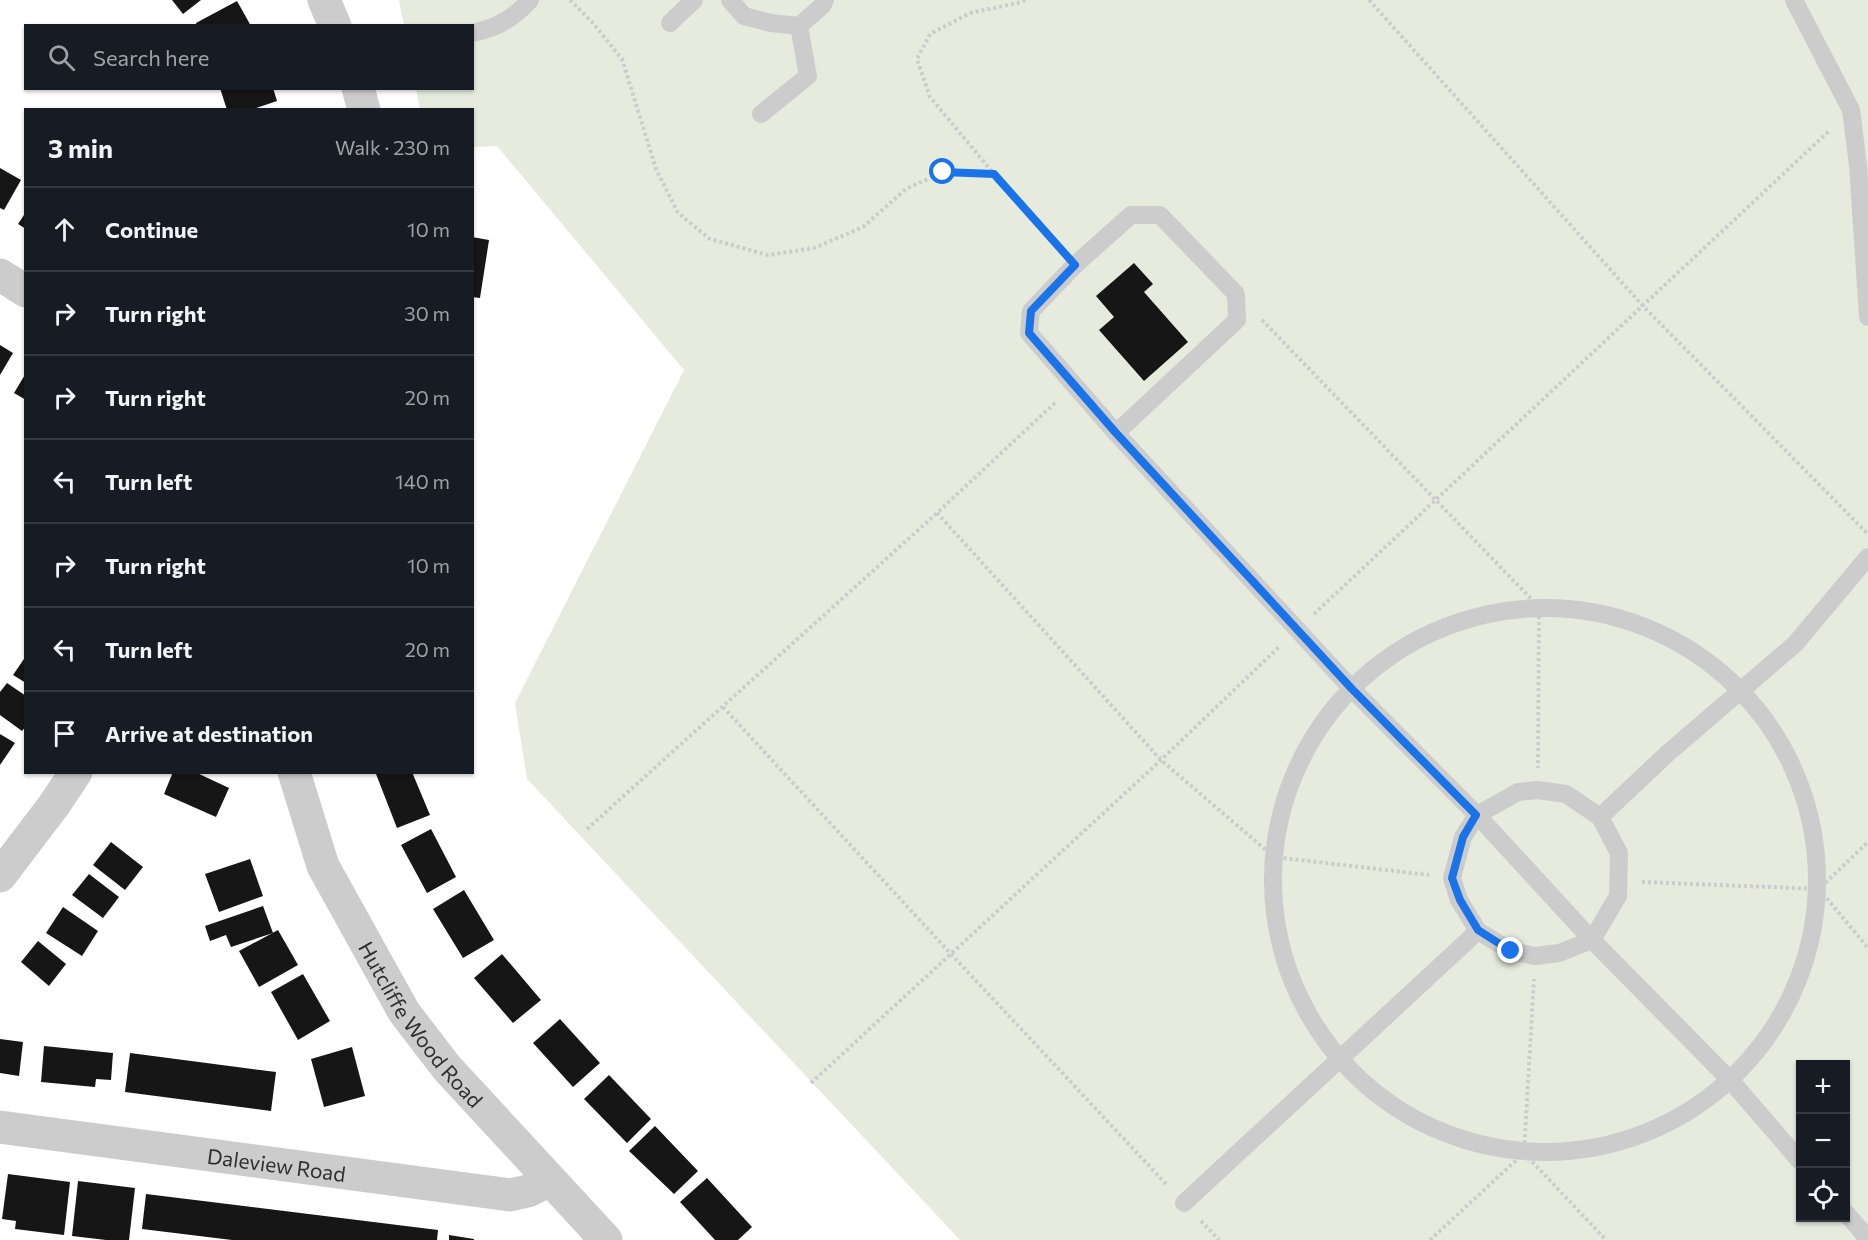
<!DOCTYPE html>
<html lang="en">
<head>
<meta charset="utf-8">
<style>
	body { margin:0; font-family:Commissioner,sans-serif; background:#20242c; color:#f1f3f6 }
	.controls { position:absolute; right:18px; bottom:18px; display:grid; overflow:hidden; border-radius:0px; box-shadow:0 2px 4px #0004 }
	.controls button { width:54px; height:54px; display:grid; place-items:center; padding:0; border:0; border-bottom:2px solid #363941; background:#171b24; color:#f1f3f6; font:30px sans-serif }
	.stop { position:absolute; width:18px; height:18px; margin:-14px; border:4px solid #1a73e8; border-radius:50%; background:#fff }
	.stop.end { background:#1a73e8; border-color:#fff; box-shadow:0 2px 6px #0008 }
	.list { margin:0; padding:0; list-style:none }
	h2 { display:flex; justify-content:space-between; align-items:center; height:78px; margin:0; padding:0 24px; font-size:26px }
	h2 small { font-size:20px; font-weight:400; color:#9ea1a6 }
	.list li { display:grid; grid-template-columns:39px 1fr auto; gap:18px; align-items:center; box-sizing:border-box; height:84px; padding:0 24px; border-top:2px solid #363941 }
	.list b { display:block; font-size:22px; white-space:nowrap }
	.list em { font-size:20px; font-style:normal; color:#9ea1a6 }
	.icon { flex:none; width:33px; height:33px; fill:none; stroke:currentColor; stroke-width:2; stroke-linecap:round; stroke-linejoin:round }
	.map { position:relative; flex:none; width:1868px; height:1240px; overflow:hidden }
	.search { position:absolute; background:#171b24; box-shadow:0 2px 4px #0004; left:24px; top:24px; width:450px; height:66px; display:flex; align-items:center; gap:15px; box-sizing:border-box; padding:0 21px; border-radius:0px; color:#9ea1a6; font-size:22px }
	.panel { position:absolute; background:#171b24; box-shadow:0 2px 4px #0004; left:24px; top:108px; width:450px; height:666px; border-radius:0px }
	.map>svg:first-child { display:block }
</style>
</head>
<body>
<div class="map">
<svg width="1868" height="1240" viewBox="0 0 1868 1240">
	<rect width="100%" height="100%" fill="#fff"/>
	<path fill="#e7ebde" fill-rule="evenodd" d="M399,0H1868V1240H960L527,779L515,703L684,370L497,146L473,147L472,110L420,109L416,89L472,88V26L404,25ZM1800,1064H1846V1218H1800Z"/>
	<g fill="#161616">
		<path d="M172,0H201L183,14Z"/>
		<path d="M237,1L251,26H197L196,23Z"/>
		<path d="M220,88H273L277,101L250,110H227Z"/>
		<path d="M0,168L21,180L4,210L0,208Z"/>
		<path d="M26,212V229L18,224Z"/>
		<path d="M472,237L489,240L480,298L472,297Z"/>
		<path d="M1134,263L1153,284L1144,292L1188,342L1144,381L1099,330L1114,317L1096,296Z"/>
		<path d="M0,345L13,353L0,375Z"/>
		<path d="M26,373V400L14,393Z"/>
		<path d="M26,656V683L13,675Z"/>
		<path d="M7,683L26,696V726L22,731L0,715V692Z"/>
		<path d="M0,734L15,743L0,765Z"/>
		<path d="M173,772H195L229,788L216,817L164,794Z"/>
		<path d="M380,772H412L430,815L397,828L376,774Z"/>
		<path d="M431,829L456,877L427,893L401,845Z"/>
		<path d="M111,842L143,867L125,890L93,865Z"/>
		<path d="M250,859L263,896L219,912L205,874Z"/>
		<path d="M89,874L119,897L103,918L72,895Z"/>
		<path d="M464,890L494,940L463,958L433,909Z"/>
		<path d="M263,906L273,933L231,947L226,935L210,941L205,926Z"/>
		<path d="M63,907L98,931L82,956L46,933Z"/>
		<path d="M278,930L298,965L259,987L239,951Z"/>
		<path d="M38,941L66,964L49,986L21,962Z"/>
		<path d="M502,954L541,1000L513,1023L474,978Z"/>
		<path d="M303,974L330,1021L298,1040L271,992Z"/>
		<path d="M560,1019L600,1063L573,1087L533,1043Z"/>
		<path d="M0,1039L23,1042L19,1076L0,1073Z"/>
		<path d="M44,1046L113,1053L111,1080L96,1079L95,1087L41,1082Z"/>
		<path d="M352,1047L365,1096L324,1107L311,1059Z"/>
		<path d="M130,1053L276,1072L271,1111L125,1092Z"/>
		<path d="M609,1075L651,1119L627,1143L584,1099Z"/>
		<path d="M655,1126L698,1171L674,1194L629,1151Z"/>
		<path d="M8,1174L70,1182L64,1235L15,1229L16,1221L2,1219Z"/>
		<path d="M707,1178L752,1227L738,1240H715L680,1202Z"/>
		<path d="M78,1181L135,1188L129,1240H106L72,1236Z"/>
		<path d="M146,1194L438,1230L437,1240H232L142,1229Z"/>
		<path d="M449,1235L474,1239V1240H449Z"/>
	</g>
	<g fill="none" stroke-linecap="round" stroke-linejoin="round">
		<g stroke="#ccc" stroke-width="4" stroke-dasharray="3 3" stroke-linecap="butt">
			<path d="M570,0L592,22L622,59L656,169L678,213L710,239L768,255L814,248L863,227L906,189L943,172L994,174"/>
			<path d="M1025,0L1022,2L970,13L930,34L917,59L930,97L994,174L1059,247"/>
			<path d="M1369,0L1643,306L1867,533"/>
			<path d="M1262,320L1539,607L1538,768"/>
			<path d="M937,513L1161,760L1274,857L1429,875"/>
			<path d="M1314,614L1829,131"/>
			<path d="M723,707L951,954L1167,1185"/>
			<path d="M587,829L937,513L1057,401"/>
			<path d="M1642,882L1819,889L1868,842"/>
			<path d="M1819,889L1868,948"/>
			<path d="M811,1083L1161,760L1280,646"/>
			<path d="M1524,1153L1606,1240"/>
			<path d="M1201,1221L1219,1240"/>
			<path d="M1430,1240L1524,1153L1534,979"/>
		</g>
		<g stroke="#ccc" stroke-width="18">
			<path d="M730,0L744,16L771,23L799,26L822,6L825,0"/>
			<path d="M1794,0L1851,110L1858,165L1868,317"/>
			<path d="M670,23L694,0"/>
			<path d="M472,33C497,28 514,18 530,0"/>
			<path d="M761,114L808,76L799,26"/>
			<path d="M1116,433L1237,320L1236,294L1160,215H1131L1075,265L1031,311L1029,333L1116,433L1352,689L1477,815L1592,940L1731,1081L1800,1161"/>
			<circle cx="1545" cy="880" r="272"/>
			<path d="M1538,790L1566,794L1600,817L1619,853L1618,896L1592,940L1559,953L1535,956L1511,951L1478,931L1459,900L1452,878L1463,837L1477,815L1518,792Z"/>
			<path d="M1600,817L1668,753L1795,644L1868,557"/>
			<path d="M1184,1203L1478,931"/>
			<path d="M1846,1213L1868,1239"/>
		</g>
		<g stroke="#ccc" stroke-width="33">
			<path d="M0,275L26,291"/>
			<path d="M0,876L54,805L76,772"/>
			<path id="s1" d="M0,1127L510,1195L528,1191L550,1180"/>
		</g>
		<g stroke="#ccc" stroke-width="33">
			<path d="M324,0L335,26"/>
			<path d="M358,88L364,110"/>
			<path id="s2" d="M294,772L323,866L404,1012L447,1068L606,1240"/>
		</g>
	</g>
	<g fill="none" stroke-linecap="round" stroke-linejoin="round">
		<path stroke="#1a73e8" stroke-width="8" d="M943,172L994,174L1075,265L1031,311L1029,333L1116,433L1352,689L1476,815L1463,837L1452,878L1460,900L1478,930L1511,951"/>
	</g>
	<g text-anchor="middle" dominant-baseline="central" stroke-width="6" stroke-linejoin="round" paint-order="stroke">
		<g font-size="21" fill="#2f2f2f" stroke="#fff">
			<text stroke="none"><textPath href="#s2" startOffset="285">Hutcliffe Wood Road</textPath></text>
			<text stroke="none"><textPath href="#s1" startOffset="279">Daleview Road</textPath></text>
		</g>
	</g>
</svg>
<div class="controls">
<button>+</button>
<button>−</button>
<button><svg class="icon" aria-label="locate" viewBox="0 0 24 24"><circle cx="12" cy="12" r="6"/><path d="M12 2v4M12 18v4M2 12h4M18 12h4"/></svg></button>
</div>
<div class="stop" style="left:943px;top:172px"></div>
<div class="stop end" style="left:1511px;top:951px"></div>
<div class="search"><svg class="icon" aria-label="search" viewBox="0 0 24 24"><circle cx="10" cy="10" r="6"/><path d="M15 15l6 6"/></svg>Search here</div>
<section class="panel">
<h2>3 min<small>Walk · 230 m</small></h2>
<ul class="list">
<li><svg class="icon" aria-label="ahead" viewBox="0 0 24 24"><path d="M12 20V5M6 11l6-6 6 6"/></svg><div><b>Continue</b></div><em>10 m</em></li>
<li><svg class="icon" aria-label="right" viewBox="0 0 24 24"><path d="M7 20v-9h11M14 6l5 5-5 5"/></svg><div><b>Turn right</b></div><em>30 m</em></li>
<li><svg class="icon" aria-label="right" viewBox="0 0 24 24"><path d="M7 20v-9h11M14 6l5 5-5 5"/></svg><div><b>Turn right</b></div><em>20 m</em></li>
<li><svg class="icon" aria-label="left" viewBox="0 0 24 24"><path d="M17 20v-9H6M10 6l-5 5 5 5"/></svg><div><b>Turn left</b></div><em>140 m</em></li>
<li><svg class="icon" aria-label="right" viewBox="0 0 24 24"><path d="M7 20v-9h11M14 6l5 5-5 5"/></svg><div><b>Turn right</b></div><em>10 m</em></li>
<li><svg class="icon" aria-label="left" viewBox="0 0 24 24"><path d="M17 20v-9H6M10 6l-5 5 5 5"/></svg><div><b>Turn left</b></div><em>20 m</em></li>
<li><svg class="icon" aria-label="arrive" viewBox="0 0 24 24"><path d="M6 21V4h12l-3 4 3 4H6"/></svg><div><b>Arrive at destination</b></div></li>
</ul>
</section>
</div>
</body>
</html>
